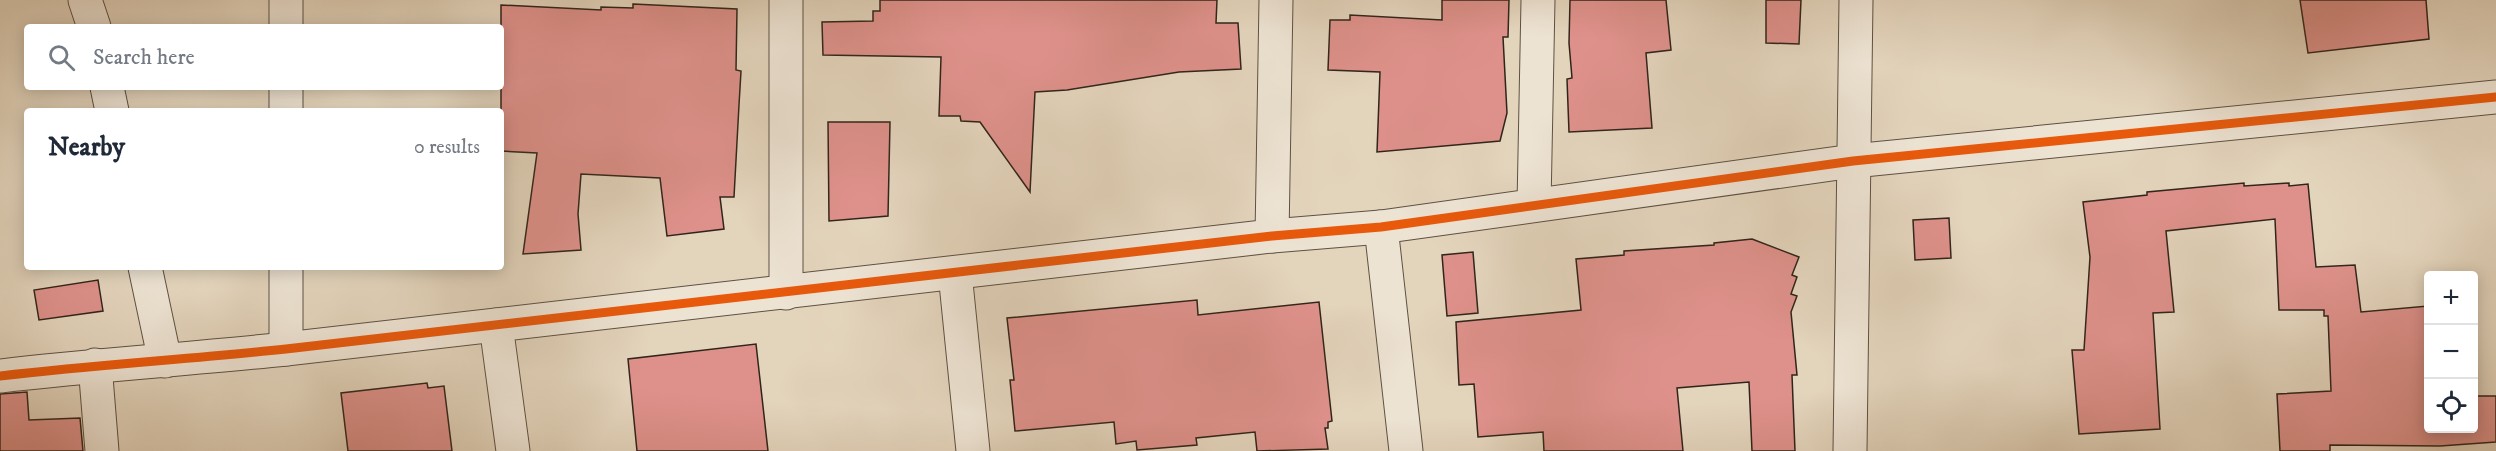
<!DOCTYPE html>
<html lang="en">
<head>
<meta charset="utf-8">
<style>
	body { margin:0; font-family:"IM FELL DW Pica",serif; background:#f2f2f3; color:#1f2937 }
	.controls { position:absolute; right:18px; bottom:18px; display:grid; overflow:hidden; border-radius:6px; box-shadow:0 3px 15px #0003 }
	.controls button { width:54px; height:54px; display:grid; place-items:center; padding:0; border:0; border-bottom:2px solid #e0e1e3; background:#fff; color:#1f2937; font:30px sans-serif }
	.list { margin:0; padding:0; list-style:none }
	h2 { display:flex; justify-content:space-between; align-items:center; height:78px; margin:0; padding:0 24px; font-size:26px }
	h2 small { font-size:20px; font-weight:400; color:#747a83 }
	.icon { flex:none; width:33px; height:33px; fill:none; stroke:currentColor; stroke-width:2; stroke-linecap:round; stroke-linejoin:round }
	.map { position:relative; flex:none; width:2496px; height:451px; overflow:hidden }
	.search { position:absolute; background:#fff; box-shadow:0 3px 15px #0003; left:24px; top:24px; width:480px; height:66px; display:flex; align-items:center; gap:15px; box-sizing:border-box; padding:0 21px; border-radius:6px; color:#747a83; font-size:22px }
	.panel { position:absolute; background:#fff; box-shadow:0 3px 15px #0003; left:24px; top:108px; width:480px; height:162px; border-radius:6px }
	.map>svg:first-child { display:block }
</style>
</head>
<body>
<div class="map">
<svg width="2496" height="451" viewBox="0 0 2496 451">
	<rect width="100%" height="100%" fill="#e3d4bc"/>
	<filter id="stains"><feTurbulence type="fractalNoise" baseFrequency=".00333" numOctaves="4"/><feColorMatrix values="0 0 0 0 .2 0 0 0 0 .09 0 0 0 0 .02 0 0 0 .5 -.17"/></filter>
	<radialGradient id="worn" r=".72"><stop offset=".6" stop-color="#630" stop-opacity="0"/><stop offset="1" stop-color="#630" stop-opacity=".3"/></radialGradient>
	<g fill="#de918b" stroke="#31251b" stroke-width="1.5">
		<path d="M880,0H1217L1216,23H1238L1241,69L1179,72L1067,90L1035,92L1030,192L980,122L961,121L960,116H939L941,57L823,55L822,22L873,21V11H880Z"/>
		<path d="M1442,0H1509L1508,37H1503L1507,113L1500,141L1377,152L1380,72L1328,70L1330,20H1350V15L1442,20Z"/>
		<path d="M1570,0H1666L1671,50L1646,53L1652,128L1569,132L1567,79L1572,78L1569,43Z"/>
		<path d="M1766,0H1801L1799,44L1766,43Z"/>
		<path d="M2300,0H2426L2429,39L2308,53Z"/>
		<path d="M633,4L737,9L736,70L741,71L739,105L734,197H720L724,229L667,236L660,178L581,174L578,214L581,250L523,254L537,153L501,151V5L601,10V7L633,8Z"/>
		<path d="M828,122H890L888,216L829,221Z"/>
		<path d="M2244,183V186L2289,183V186L2308,184L2316,267L2355,265L2361,312L2428,306V429H2474V396H2496V442L2440,446L2330,445V451H2280L2277,394L2331,391L2328,316H2324V310H2279L2275,219L2166,231L2174,312L2153,313L2160,429L2079,434L2072,350H2084L2090,257L2083,202L2147,195V192Z"/>
		<path d="M1949,218L1951,258L1915,260L1913,220Z"/>
		<path d="M1752,239L1799,257L1792,275L1797,277L1791,294L1797,296L1791,312L1797,375H1792L1795,451H1752L1749,382L1677,388L1683,451H1544L1543,432L1478,437L1474,384L1459,385L1456,322L1581,310L1576,259L1624,255V251L1714,245V243Z"/>
		<path d="M1473,252L1478,313L1447,316L1442,255Z"/>
		<path d="M98,280L103,311L39,320L34,290Z"/>
		<path d="M1197,300L1198,315L1319,302L1332,421L1328,422V428H1325L1328,449L1257,451L1255,432L1196,438L1197,445L1137,450L1136,441L1116,444L1114,422L1015,431L1010,380H1014L1007,318Z"/>
		<path d="M756,344L768,451H637L628,359Z"/>
		<path d="M427,383L428,388L444,386L452,451H348L341,393Z"/>
		<path d="M27,392L29,420L80,418L83,451H0V394Z"/>
	</g>
	<g fill="none" stroke-linecap="round" stroke-linejoin="round">
		<g stroke="#5e5143" stroke-width="35">
			<g id="minor">
				<path d="M85,0L94,27"/>
				<path d="M286,0V27"/>
				<path d="M107,87L112,111"/>
				<path d="M286,87V111"/>
				<path d="M1534,205L1538,0"/>
				<path d="M1381,227L1406,451"/>
				<path d="M1272,236L1276,0"/>
				<path d="M145,267L165,361"/>
				<path d="M286,267V349"/>
				<path d="M955,273L973,451"/>
				<path d="M786,293V0"/>
				<path d="M496,325L513,451"/>
				<path d="M95,365L102,451"/>
				<path d="M0,376C95,365 191,359 286,349L1272,236L1381,227L1853,161L2496,97"/>
				<path d="M1850,451L1856,0"/>
			</g>
		</g>
		<use href="#minor" stroke="#ede3d3" stroke-width="33"/>
		<g stroke="#ede3d3" stroke-width="13">
			<path id="cycleway" d="M0,376C95,365 191,359 286,349L1272,236L1381,227L1853,161L2496,97"/>
		</g>
		<use href="#cycleway" stroke="#e8590c" stroke-width="9"/>
	</g>
	<rect width="100%" height="100%" filter="url(#stains)"/>
	<rect width="100%" height="100%" fill="url(#worn)"/>
</svg>
<div class="controls">
<button>+</button>
<button>−</button>
<button><svg class="icon" aria-label="locate" viewBox="0 0 24 24"><circle cx="12" cy="12" r="6"/><path d="M12 2v4M12 18v4M2 12h4M18 12h4"/></svg></button>
</div>
<div class="search"><svg class="icon" aria-label="search" viewBox="0 0 24 24"><circle cx="10" cy="10" r="6"/><path d="M15 15l6 6"/></svg>Search here</div>
<section class="panel">
<h2>Nearby<small>0 results</small></h2>
<ul class="list">
</ul>
</section>
</div>
</body>
</html>
